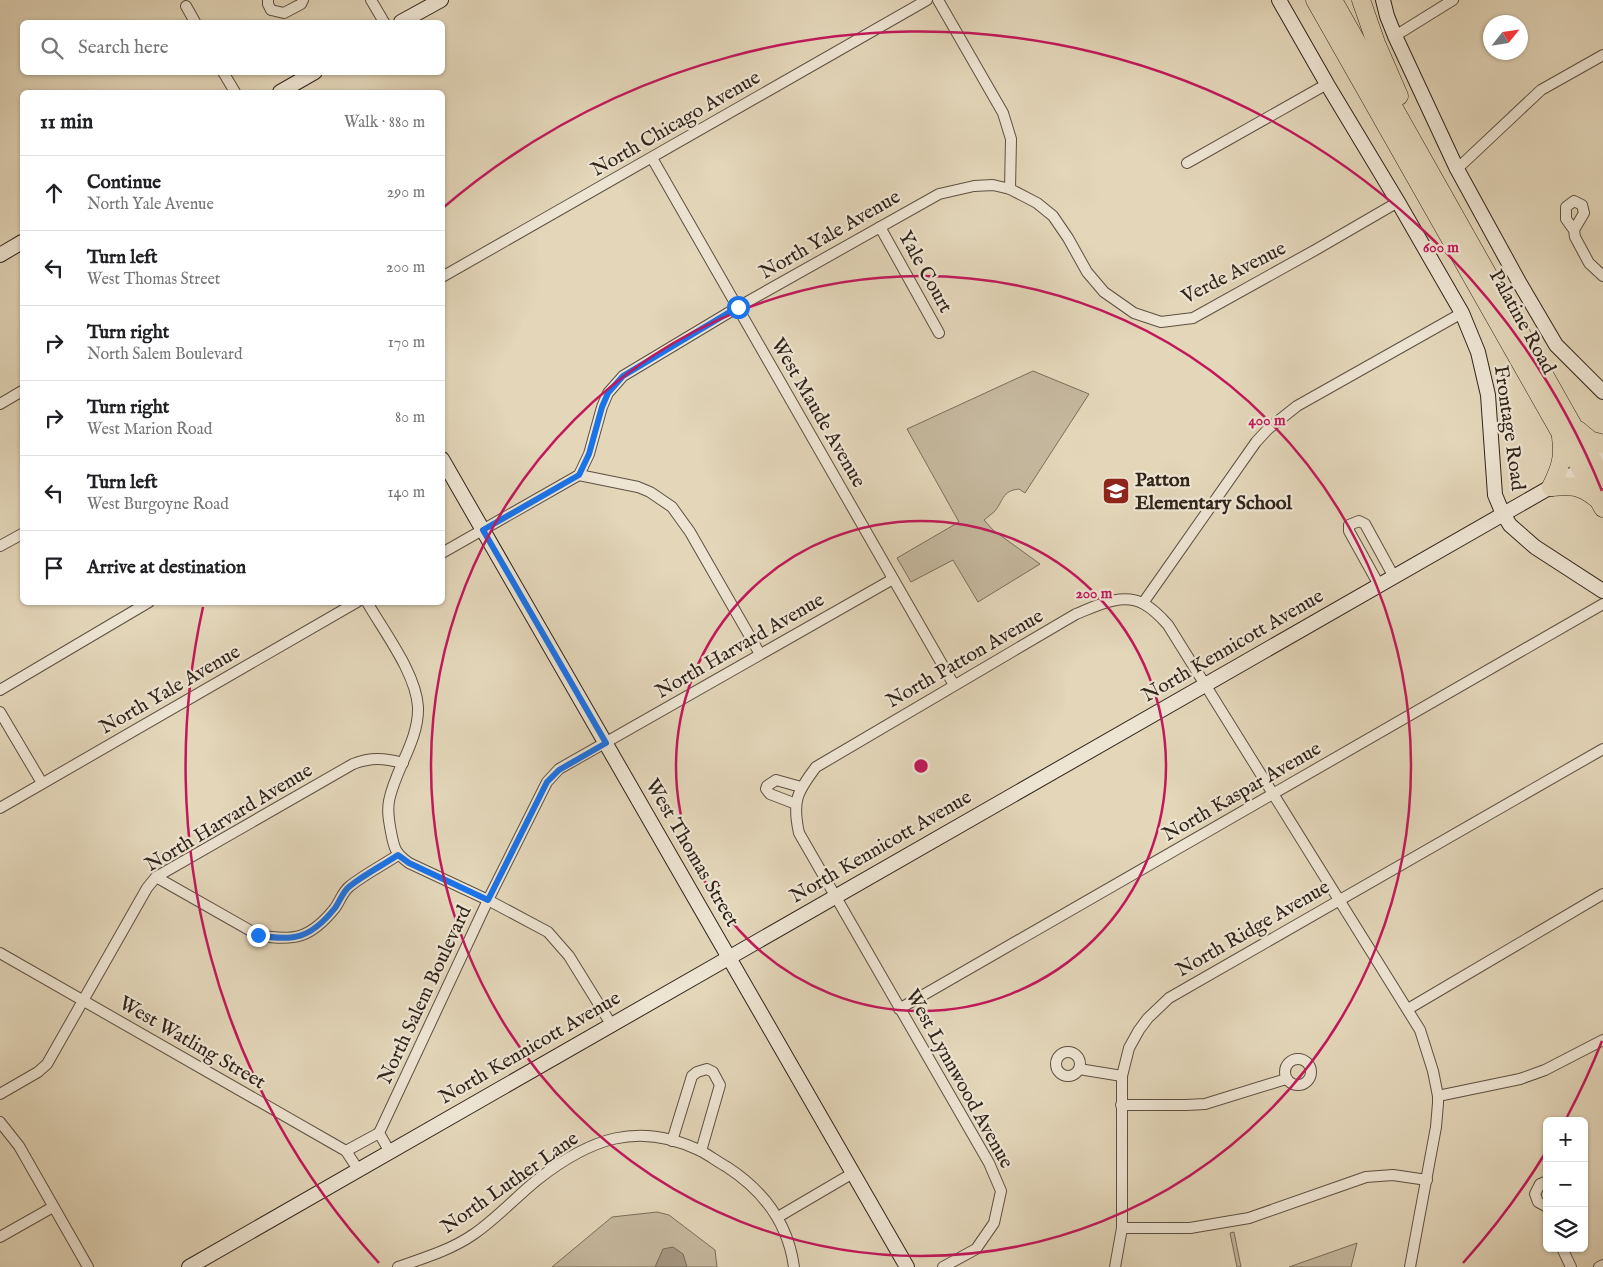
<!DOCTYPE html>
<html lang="en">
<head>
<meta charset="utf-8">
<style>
	body { margin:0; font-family:"IM FELL English",serif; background:#f2f2f2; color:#202124 }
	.controls { position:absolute; right:15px; bottom:15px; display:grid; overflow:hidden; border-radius:8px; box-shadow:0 1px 4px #0004 }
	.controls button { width:45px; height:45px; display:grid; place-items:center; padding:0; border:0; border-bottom:1px solid #e0e0e0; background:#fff; color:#202124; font:25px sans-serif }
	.compass { position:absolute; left:1483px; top:15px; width:45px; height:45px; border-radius:50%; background:#fff; box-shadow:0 1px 4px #0004; rotate:60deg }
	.stop { position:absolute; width:15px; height:15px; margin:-11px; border:4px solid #1a73e8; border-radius:50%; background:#fff }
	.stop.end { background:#1a73e8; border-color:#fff; box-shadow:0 1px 5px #0008 }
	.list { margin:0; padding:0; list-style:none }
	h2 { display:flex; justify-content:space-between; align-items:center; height:65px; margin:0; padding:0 20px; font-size:21px }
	h2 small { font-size:16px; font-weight:400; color:#757577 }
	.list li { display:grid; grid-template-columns:32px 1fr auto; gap:15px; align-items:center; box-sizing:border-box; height:75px; padding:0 20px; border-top:1px solid #e0e0e0 }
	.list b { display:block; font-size:19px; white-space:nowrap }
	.list p { margin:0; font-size:16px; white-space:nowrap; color:#757577 }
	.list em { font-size:16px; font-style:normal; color:#757577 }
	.icon { flex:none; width:28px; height:28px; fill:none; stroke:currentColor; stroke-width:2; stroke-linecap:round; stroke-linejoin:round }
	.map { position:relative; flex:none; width:1603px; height:1267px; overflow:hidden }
	.search { position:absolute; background:#fff; box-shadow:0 1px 4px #0004; left:20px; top:20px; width:425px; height:55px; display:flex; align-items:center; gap:12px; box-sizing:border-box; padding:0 18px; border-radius:8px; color:#757577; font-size:19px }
	.panel { position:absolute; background:#fff; box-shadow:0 1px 4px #0004; left:20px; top:90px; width:425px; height:515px; border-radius:8px }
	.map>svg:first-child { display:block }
</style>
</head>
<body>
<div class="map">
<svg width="1603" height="1267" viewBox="0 0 1603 1267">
	<rect width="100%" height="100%" fill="#e3d6b9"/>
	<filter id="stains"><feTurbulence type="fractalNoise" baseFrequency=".004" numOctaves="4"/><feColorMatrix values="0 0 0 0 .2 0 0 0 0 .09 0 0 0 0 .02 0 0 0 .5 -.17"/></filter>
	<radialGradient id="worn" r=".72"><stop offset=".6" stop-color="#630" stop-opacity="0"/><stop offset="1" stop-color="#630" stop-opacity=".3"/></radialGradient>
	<g fill="#c5b89e" stroke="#7a6e5c">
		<path d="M1033,371L1089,394L1025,493L1019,489C1001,491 1004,501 994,512C991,515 987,517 984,520L993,530L1040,564L978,602L953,560L911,582L897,558L959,522L907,429Z"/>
		<path d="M657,1212L669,1215L715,1250L717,1267H552L612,1217Z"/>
		<path d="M1234,1232L1241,1267H1237L1230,1233Z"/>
		<path d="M1357,1243L1351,1267H1289Z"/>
	</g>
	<path fill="#a69983" stroke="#776a59" d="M673,1247L683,1254L687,1267H655L663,1249Z"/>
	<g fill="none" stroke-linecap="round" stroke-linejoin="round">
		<g stroke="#5d5042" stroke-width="12">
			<g id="street">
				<path d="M268,0V4L271,10L284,13L301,4L303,0"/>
				<path d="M371,0L384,22"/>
				<path d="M938,0L1003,113L1011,139L1010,189"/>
				<path d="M186,6L195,22"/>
				<path d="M1395,36L1453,0"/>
				<path d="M223,72L235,92"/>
				<path d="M652,158L954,685"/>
				<path d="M1187,163L1327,84"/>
				<path d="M1457,169L1541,90L1603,55"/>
				<path d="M880,227L939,333"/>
				<path d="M1574,230L1584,213L1582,205L1574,201L1566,207V219L1574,230L1575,237L1589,263L1603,276"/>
				<path d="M442,277L927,0"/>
				<path d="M0,404L22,391"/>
				<path d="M579,475L638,487L650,492L672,507L690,532L760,654"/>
				<path d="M0,546L22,534"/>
				<path d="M442,553L579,475L589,454L602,407L608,393L623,376L738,307L939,194L974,186L993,185L1010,189L1037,203L1053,216L1068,238L1087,272L1104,292L1134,313L1161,322L1193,318L1317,249L1398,202"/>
				<path d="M1379,585L1349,531V525L1359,521L1365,524L1394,577"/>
				<path d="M367,602C384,632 416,673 418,707C419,741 395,769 389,801C387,812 389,821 391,832C394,848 395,853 409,863L488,900L548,932L569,956L611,1024"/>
				<path d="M1143,603L1256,442L1268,429L1297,406L1462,313"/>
				<path d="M0,690L149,602"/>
				<path d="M0,712L42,783"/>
				<path d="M796,804L770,794L766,789L767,786L776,780L801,787"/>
				<path d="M0,808L357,602"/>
				<path d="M156,877L258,935C294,942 311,938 335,908C340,901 343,891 350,886C365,874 383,865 398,855"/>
				<path d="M0,953L346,1151L359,1171"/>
				<path d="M899,1009L1603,604"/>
				<path d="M1408,1009L1603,894"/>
				<circle cx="1068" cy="1064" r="12"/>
				<circle cx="1298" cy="1072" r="13"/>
				<path d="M1079,1069L1122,1076"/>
				<path d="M0,1094L38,1072L47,1064L147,888L156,877L353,764C371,757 384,758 403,763"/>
				<path d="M1438,1096L1520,1079L1545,1070L1603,1040"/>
				<path d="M1121,1105H1186L1205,1104L1286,1079"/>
				<path d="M0,1122L19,1146L88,1267"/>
				<path d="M672,1141L692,1076L697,1072L707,1069L713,1072L720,1085L701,1151"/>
				<path d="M346,1151L379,1133"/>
				<path d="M390,1152L379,1133L488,900L547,782L559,769L893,579"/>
				<path d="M1547,1181L1540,1184L1535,1194L1538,1202L1547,1207"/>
				<path d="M778,1217L853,1173"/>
				<path d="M1122,1228H1190L1249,1218L1366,1177L1393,1175L1427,1180"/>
				<path d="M0,1237L53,1207"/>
				<path d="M1562,1248L1571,1267"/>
				<path d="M398,1267C424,1258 451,1250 474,1234C497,1218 516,1197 537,1180C589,1139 638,1120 701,1151C710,1156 718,1162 727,1167C764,1191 788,1223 794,1267"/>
				<path d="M943,1267L976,1249L994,1223L1001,1191L989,1163L799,833C792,801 797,792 816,767L1076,614C1096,606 1122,592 1144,604C1153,609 1161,617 1168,625L1420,1030L1433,1071L1438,1096V1103L1436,1127L1410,1267"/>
				<path d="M1115,1267L1122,1228V1076L1129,1048L1139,1030L1148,1018L1169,998L1603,749"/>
				<path d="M1599,1267L1603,1265"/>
			</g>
		</g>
		<g stroke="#30241a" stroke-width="16">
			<g id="secondary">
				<path d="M1279,0L1327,84L1398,202L1462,313L1478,352L1488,395L1495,495L1503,514L1510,525L1535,547L1603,591"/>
				<path d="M1383,0L1387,16L1395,36L1457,169L1519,282L1556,345L1603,392"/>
				<path d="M401,22L441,0"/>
				<path d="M280,92L315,72"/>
				<path d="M0,255L22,242"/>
				<path d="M442,459L907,1267"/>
				<path d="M189,1267L1603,457"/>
			</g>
		</g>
		<g stroke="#30241a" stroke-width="19">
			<g id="highway">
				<path d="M1315,0L1603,508"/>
				<path d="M1333,0L1603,479"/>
				<path d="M1361,0L1376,43L1399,96"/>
				<path d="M1578,430L1590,440L1603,444"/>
				<path d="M1551,487C1560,468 1564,459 1561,437"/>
				<path d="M1551,487C1571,485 1580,485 1596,498"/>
			</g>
		</g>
		<use href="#street" stroke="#ede4d2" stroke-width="10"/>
		<use href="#secondary" stroke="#ede4d2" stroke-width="14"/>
		<use href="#highway" stroke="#e3d6b9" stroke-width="18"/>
	</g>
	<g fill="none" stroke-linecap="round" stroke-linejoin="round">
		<path stroke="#1a73e8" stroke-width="6" d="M258,935C294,942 311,938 335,908C340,901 343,891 350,886C365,874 383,865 398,855L409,863L488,900L547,782L559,770L606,743L483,530L579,475L589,454L602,407L608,393L623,376L738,307"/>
	</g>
	<g fill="none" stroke="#c2185b" stroke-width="2.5">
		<circle cx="921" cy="766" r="245"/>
		<circle cx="921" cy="766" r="490"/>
		<path d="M1602 1041A735 735 0 0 1 1567 1117M1544 1155A735 735 0 0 1 1463 1263M379 1263A735 735 0 0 1 203 607M444 207A735 735 0 0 1 1602 491"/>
	</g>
	<defs>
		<g id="school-square" transform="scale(1.4375)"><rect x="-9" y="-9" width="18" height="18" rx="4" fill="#8f2418" stroke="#ede4d2"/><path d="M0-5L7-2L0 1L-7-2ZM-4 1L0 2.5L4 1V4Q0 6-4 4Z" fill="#fff"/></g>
	</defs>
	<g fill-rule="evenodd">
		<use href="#school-square" x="1116" y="491"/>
	</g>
	<g text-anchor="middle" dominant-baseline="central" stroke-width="4.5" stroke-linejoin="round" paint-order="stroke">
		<g font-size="20" fill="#30241a" stroke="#ede4d2">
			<text transform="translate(676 124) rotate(-30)">North Chicago Avenue</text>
			<text transform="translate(830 235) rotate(-30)">North Yale Avenue</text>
			<text transform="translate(925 272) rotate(61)">Yale Court</text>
			<text transform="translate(1234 273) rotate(-27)">Verde Avenue</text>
			<text transform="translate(1522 322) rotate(61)">Palatine Road</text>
			<text transform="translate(818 413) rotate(60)">West Maude Avenue</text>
			<text transform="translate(1509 428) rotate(82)">Frontage Road</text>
			<text transform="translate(740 646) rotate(-30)">North Harvard Avenue</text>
			<text transform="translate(1233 646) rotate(-30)">North Kennicott Avenue</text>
			<text transform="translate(965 659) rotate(-30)">North Patton Avenue</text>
			<text transform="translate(170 690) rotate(-30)">North Yale Avenue</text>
			<text transform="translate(1242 792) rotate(-30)">North Kaspar Avenue</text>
			<text transform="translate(229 818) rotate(-31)">North Harvard Avenue</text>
			<text transform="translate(881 847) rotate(-30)">North Kennicott Avenue</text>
			<text transform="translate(692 853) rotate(60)">West Thomas Street</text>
			<text transform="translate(1253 929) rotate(-30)">North Ridge Avenue</text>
			<text transform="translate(425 995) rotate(-65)">North Salem Boulevard</text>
			<text transform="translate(192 1043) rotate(30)">West Watling Street</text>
			<text transform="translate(530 1048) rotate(-30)">North Kennicott Avenue</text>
			<text transform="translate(959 1079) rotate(61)">West Lynnwood Avenue</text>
			<text transform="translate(510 1183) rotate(-35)">North Luther Lane</text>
		</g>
		<g font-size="20" font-weight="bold" fill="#30241a" stroke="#ede4d2" text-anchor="start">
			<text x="1135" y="480">Patton<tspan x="1135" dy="23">Elementary School</tspan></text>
		</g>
	</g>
	<circle cx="921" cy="766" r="8" fill="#c2185b" stroke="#ede4d2" stroke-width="2.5"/>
	<g font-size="15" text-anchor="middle" font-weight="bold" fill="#c2185b" stroke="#ede4d2" stroke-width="4.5" stroke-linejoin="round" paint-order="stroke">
		<text x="1441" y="252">600 m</text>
		<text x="1267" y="425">400 m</text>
		<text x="1094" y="598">200 m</text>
	</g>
	<rect width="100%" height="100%" filter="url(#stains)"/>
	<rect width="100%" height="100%" fill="url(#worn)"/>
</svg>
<div class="controls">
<button>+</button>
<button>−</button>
<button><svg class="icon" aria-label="layers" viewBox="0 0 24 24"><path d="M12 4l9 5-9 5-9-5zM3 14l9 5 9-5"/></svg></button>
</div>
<svg class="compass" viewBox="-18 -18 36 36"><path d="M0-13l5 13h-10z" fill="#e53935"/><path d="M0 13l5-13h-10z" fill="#757577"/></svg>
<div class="stop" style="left:738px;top:307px"></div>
<div class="stop end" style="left:258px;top:935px"></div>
<div class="search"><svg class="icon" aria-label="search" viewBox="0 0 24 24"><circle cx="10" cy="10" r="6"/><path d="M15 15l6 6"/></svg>Search here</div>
<section class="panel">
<h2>11 min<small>Walk · 880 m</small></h2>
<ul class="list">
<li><svg class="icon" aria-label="ahead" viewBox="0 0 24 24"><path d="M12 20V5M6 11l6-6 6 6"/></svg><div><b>Continue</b><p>North Yale Avenue</p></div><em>290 m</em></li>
<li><svg class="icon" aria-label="left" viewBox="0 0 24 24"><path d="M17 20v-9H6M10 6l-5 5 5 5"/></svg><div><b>Turn left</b><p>West Thomas Street</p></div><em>200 m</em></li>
<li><svg class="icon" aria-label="right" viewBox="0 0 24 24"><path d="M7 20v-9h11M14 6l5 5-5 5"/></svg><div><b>Turn right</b><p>North Salem Boulevard</p></div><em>170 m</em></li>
<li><svg class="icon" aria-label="right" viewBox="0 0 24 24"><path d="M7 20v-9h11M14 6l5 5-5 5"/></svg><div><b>Turn right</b><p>West Marion Road</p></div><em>80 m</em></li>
<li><svg class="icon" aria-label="left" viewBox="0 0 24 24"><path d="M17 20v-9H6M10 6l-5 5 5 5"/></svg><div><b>Turn left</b><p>West Burgoyne Road</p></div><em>140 m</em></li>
<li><svg class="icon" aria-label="arrive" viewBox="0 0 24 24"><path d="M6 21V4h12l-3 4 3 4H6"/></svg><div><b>Arrive at destination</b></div></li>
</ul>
</section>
</div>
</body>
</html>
